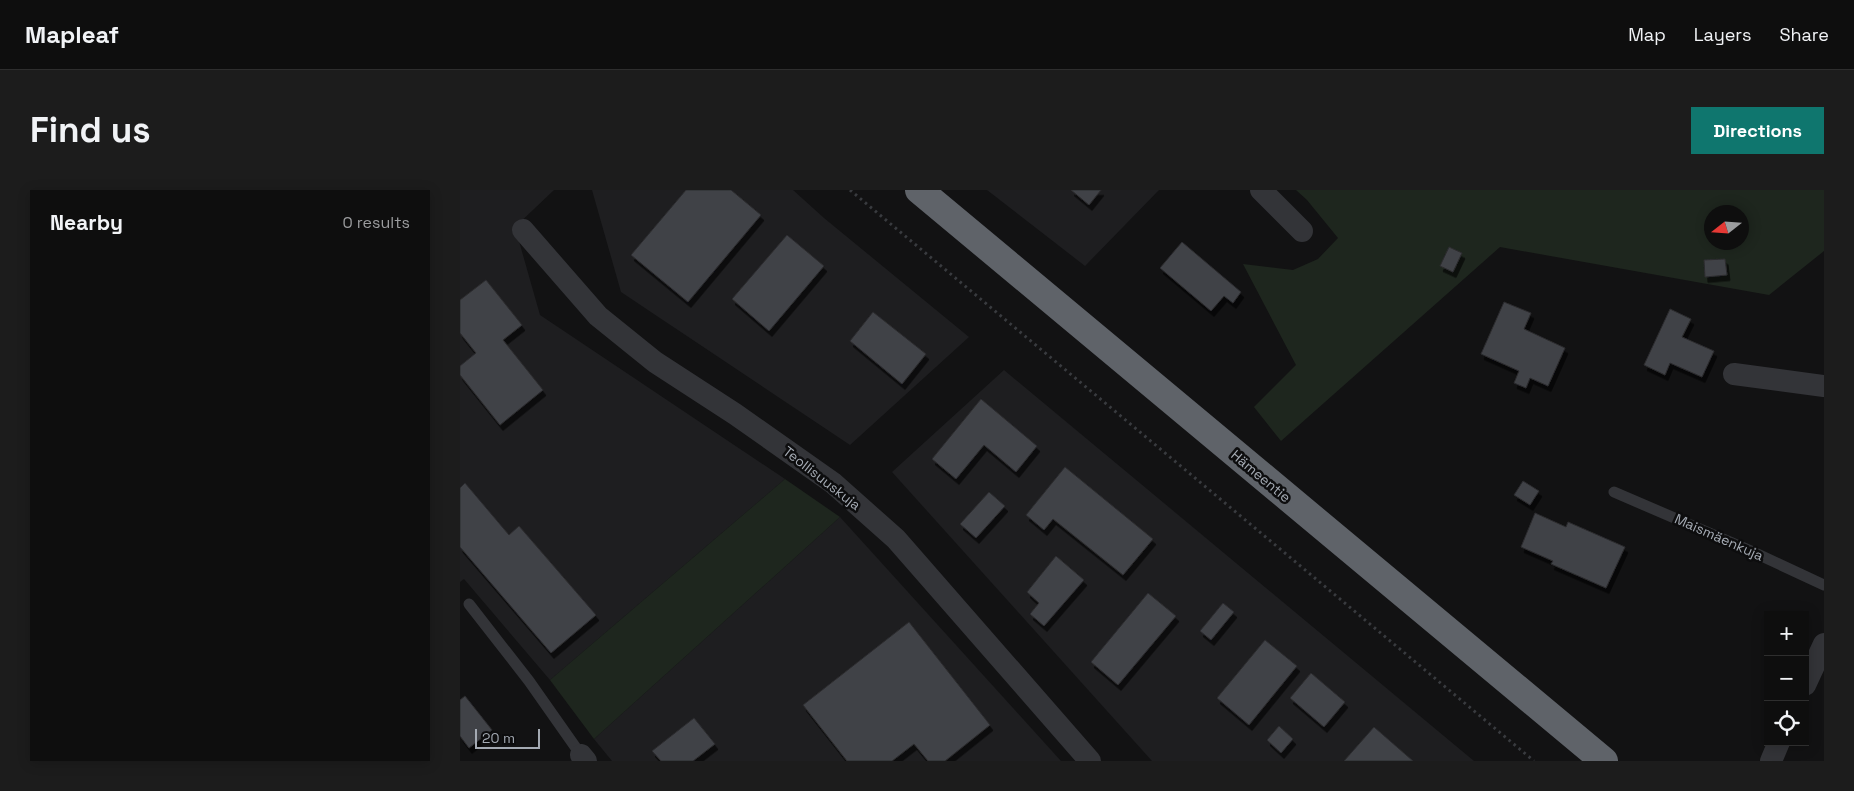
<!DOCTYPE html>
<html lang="en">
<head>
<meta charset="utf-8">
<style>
	body { margin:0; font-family:"Space Grotesk",sans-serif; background:#1c1c1c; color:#f1f3f6 }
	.controls { position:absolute; right:15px; bottom:15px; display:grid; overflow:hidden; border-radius:0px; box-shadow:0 2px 12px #0003 }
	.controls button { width:45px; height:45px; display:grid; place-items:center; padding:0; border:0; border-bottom:1px solid #2e2e2e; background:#0e0e0e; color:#f1f3f6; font:25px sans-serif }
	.compass { position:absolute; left:1244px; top:15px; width:45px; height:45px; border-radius:50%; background:#0e0e0e; box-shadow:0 2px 12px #0003; rotate:253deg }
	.scale { position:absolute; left:15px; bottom:12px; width:65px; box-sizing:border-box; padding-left:5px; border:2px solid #a4aab3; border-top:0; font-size:14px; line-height:18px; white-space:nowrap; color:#a4aab3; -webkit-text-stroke:4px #0d0d0e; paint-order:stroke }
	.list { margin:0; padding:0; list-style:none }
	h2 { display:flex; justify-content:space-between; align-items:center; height:65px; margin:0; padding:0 20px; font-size:21px }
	h2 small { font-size:16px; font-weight:400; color:#9b9c9e }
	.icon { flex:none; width:28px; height:28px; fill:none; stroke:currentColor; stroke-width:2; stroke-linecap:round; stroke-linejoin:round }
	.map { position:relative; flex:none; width:1364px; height:571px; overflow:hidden; border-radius:0px }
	header { display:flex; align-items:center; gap:30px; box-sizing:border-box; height:70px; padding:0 25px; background:#0e0e0e; border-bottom:1px solid #2e2e2e }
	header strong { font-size:24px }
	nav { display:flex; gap:28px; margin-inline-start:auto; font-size:18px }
	.intro { display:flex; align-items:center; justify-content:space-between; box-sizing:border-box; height:120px; padding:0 30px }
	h1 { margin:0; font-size:35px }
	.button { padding:12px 22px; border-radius:0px; background:#0f766e; color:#fff; font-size:18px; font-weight:700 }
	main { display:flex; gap:30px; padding:0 30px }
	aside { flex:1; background:#0e0e0e; border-radius:0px; box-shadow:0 2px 12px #0003 }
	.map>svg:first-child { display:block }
</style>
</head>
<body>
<header>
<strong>Mapleaf</strong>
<nav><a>Map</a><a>Layers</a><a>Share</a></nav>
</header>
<div class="intro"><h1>Find us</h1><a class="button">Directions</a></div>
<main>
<aside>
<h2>Nearby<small>0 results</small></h2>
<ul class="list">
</ul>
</aside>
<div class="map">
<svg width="1364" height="571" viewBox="0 0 1364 571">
	<defs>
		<filter id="shadow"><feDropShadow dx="3" dy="5.5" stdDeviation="0" flood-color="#0009"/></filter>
	</defs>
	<rect width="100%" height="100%" fill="#121213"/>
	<g fill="#1e1e20">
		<path d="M0,0H94L55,37L80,125L325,289L90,490L4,389L0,392Z"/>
		<path d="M132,0H333L364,28L509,147L390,255L161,102Z"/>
		<path d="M527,0H699L625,76Z"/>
		<path d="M544,180L1014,571H692L432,282Z"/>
		<path d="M380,327L601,571H152L134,549Z"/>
	</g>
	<g fill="#1e261e" fill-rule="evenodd">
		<path d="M836,0H1364V61L1309,105L1040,57L821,251L794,217L836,175L783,74L833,80L858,69L878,48L847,10ZM1252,22H1282V52H1252Z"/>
		<path d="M325,289L380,327L134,549L90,490Z"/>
	</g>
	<g fill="#414246" stroke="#2c2c2f" filter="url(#shadow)">
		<path d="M226,0H271L301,25L228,112L171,65Z"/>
		<path d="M611,0H641L629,15Z"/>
		<path d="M327,45L364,76L309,141L272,109Z"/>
		<path d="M722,52L781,102L773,113L764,106L751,121L700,78Z"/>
		<path d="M989,57L1002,63L993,82L980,76Z"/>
		<path d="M1265,69L1267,85L1245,87L1244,70Z"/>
		<path d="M26,90L62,135L43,150L83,200L40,235L0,185V176L16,163L0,143V110Z"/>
		<path d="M1044,112L1071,123L1064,139L1105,158L1088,196L1070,188L1066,198L1054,193L1059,181L1021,164Z"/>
		<path d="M1210,119L1231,129L1222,147L1254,161L1242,187L1210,173L1205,185L1184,175Z"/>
		<path d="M413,122L466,164L442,194L390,151Z"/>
		<path d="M521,209L577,256L556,282L524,255L496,289L472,269Z"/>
		<path d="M605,277L693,349L663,385L593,329L584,340L566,325Z"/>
		<path d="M1063,291L1079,301L1070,315L1054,305Z"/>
		<path d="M5,293L49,345L59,336L136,425L91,463L0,357V298Z"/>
		<path d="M529,302L545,316L516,348L500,334Z"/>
		<path d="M1075,323L1106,337L1108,332L1165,357L1146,398L1091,374L1093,371L1061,357Z"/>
		<path d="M596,366L624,390L584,436L570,424L579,413L567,402Z"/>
		<path d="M688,403L716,426L658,495L631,472Z"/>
		<path d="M763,413L774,422L751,450L740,441Z"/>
		<path d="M449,432L530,535L485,571H468L454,554L432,571H387L343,515Z"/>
		<path d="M805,450L837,476L789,535L757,508Z"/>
		<path d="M851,483L885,512L864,537L830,508Z"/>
		<path d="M5,506L32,540L9,558L0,546V510Z"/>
		<path d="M234,528L255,554L233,571H201L192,561Z"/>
		<path d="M819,536L833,549L821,563L807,550Z"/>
		<path d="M914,537L953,571H884Z"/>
	</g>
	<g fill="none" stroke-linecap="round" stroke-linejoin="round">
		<path stroke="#393b3f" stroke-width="3" stroke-dasharray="2.5 4" stroke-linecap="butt" d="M390,0L1074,571"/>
		<g stroke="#333438" stroke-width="11">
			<path d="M1154,302L1291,361L1364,395"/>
			<path d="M9,414L69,491L121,565"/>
		</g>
		<g stroke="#333438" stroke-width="22">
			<path d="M801,0L842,41"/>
			<path d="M63,40L138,126L195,172L275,224L373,293L436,349L630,571"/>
			<path d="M1274,184L1364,196"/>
			<path d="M1345,495L1364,454"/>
			<path d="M121,565L126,571"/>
			<path d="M1311,571L1319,552"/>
		</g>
		<path stroke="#5f6369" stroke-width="28" d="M459,0L1144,571"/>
	</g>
	<g text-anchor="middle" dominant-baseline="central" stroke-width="5" stroke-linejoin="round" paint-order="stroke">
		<g font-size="14" fill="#a4aab3" stroke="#0d0d0e">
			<text transform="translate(801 286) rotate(40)">Hämeentie</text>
			<text transform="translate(362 288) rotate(38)">Teollisuuskuja</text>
			<text transform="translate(1259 347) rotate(24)">Maismäenkuja</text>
		</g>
	</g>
</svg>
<div class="controls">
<button>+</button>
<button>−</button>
<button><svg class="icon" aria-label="locate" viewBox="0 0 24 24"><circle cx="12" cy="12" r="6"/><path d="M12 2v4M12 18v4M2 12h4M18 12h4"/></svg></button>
</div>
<svg class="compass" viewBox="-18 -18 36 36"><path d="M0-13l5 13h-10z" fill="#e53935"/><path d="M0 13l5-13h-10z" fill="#9b9c9e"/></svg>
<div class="scale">20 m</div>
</div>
</main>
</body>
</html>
